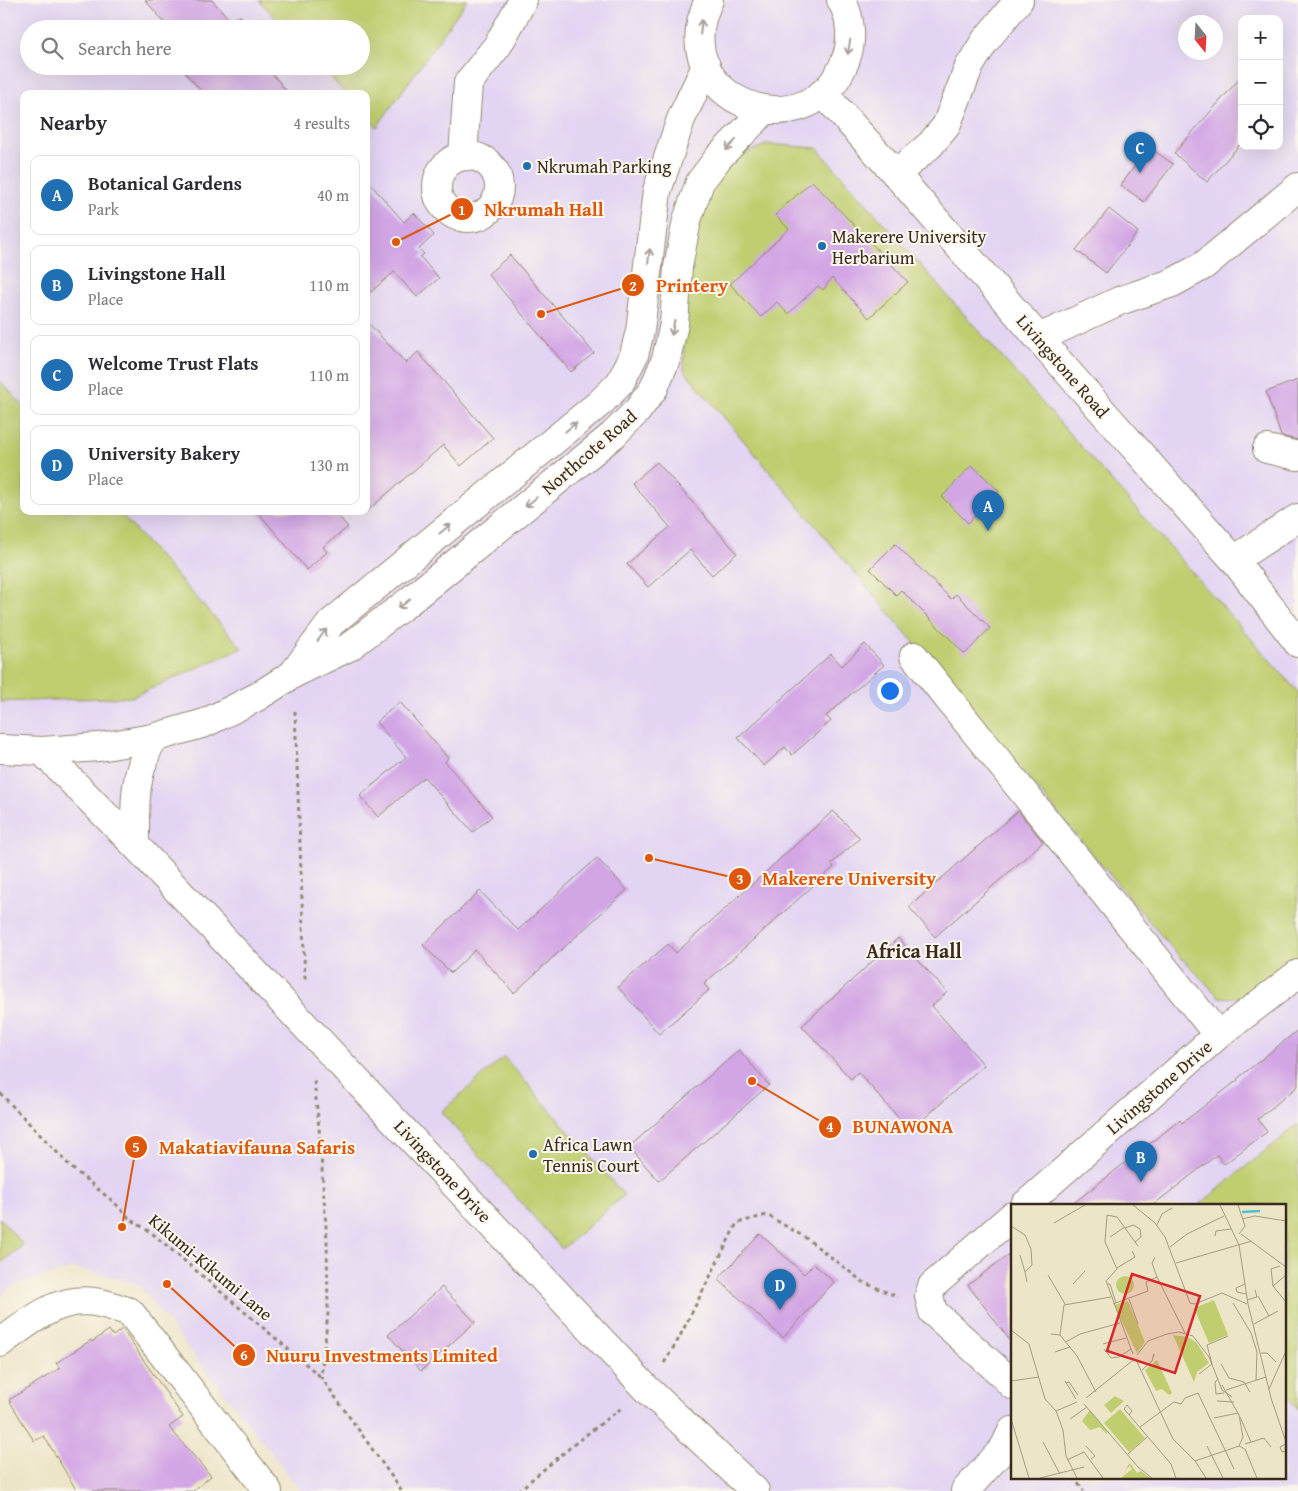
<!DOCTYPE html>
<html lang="en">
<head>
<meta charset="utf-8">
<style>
	body { margin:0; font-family:"Gentium Book Plus",serif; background:#f2f2f3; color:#2b2b33 }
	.controls { position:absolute; right:15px; top:15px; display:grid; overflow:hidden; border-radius:10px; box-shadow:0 5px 20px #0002 }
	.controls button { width:45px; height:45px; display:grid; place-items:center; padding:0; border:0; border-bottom:1px solid #e1e1e2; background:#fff; color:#2b2b33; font:25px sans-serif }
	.compass { position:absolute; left:1178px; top:15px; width:45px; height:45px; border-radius:50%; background:#fff; box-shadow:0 5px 20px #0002; rotate:162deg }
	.you { position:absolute; left:889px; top:690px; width:18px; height:18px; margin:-12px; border:4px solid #fff; border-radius:50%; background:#1a73e8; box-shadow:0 0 0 8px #1a73e833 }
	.badge { display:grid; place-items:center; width:32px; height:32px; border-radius:50%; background:#1f6fb2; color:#fff; font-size:16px; font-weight:700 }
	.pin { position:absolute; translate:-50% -41px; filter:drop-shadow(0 1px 2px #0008) }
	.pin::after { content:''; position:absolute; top:26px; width:18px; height:15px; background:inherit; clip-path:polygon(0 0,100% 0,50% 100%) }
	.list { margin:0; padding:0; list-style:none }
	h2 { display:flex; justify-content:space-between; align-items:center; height:65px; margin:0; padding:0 20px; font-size:21px }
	h2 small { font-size:16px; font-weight:400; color:#7c7c81 }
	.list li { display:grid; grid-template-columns:32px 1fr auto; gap:15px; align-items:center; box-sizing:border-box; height:80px; margin:0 10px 10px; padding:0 10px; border:1px solid #e1e1e2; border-radius:10px }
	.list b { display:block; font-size:19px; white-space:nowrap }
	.list p { margin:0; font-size:16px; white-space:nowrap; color:#7c7c81 }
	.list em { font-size:16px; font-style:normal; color:#7c7c81 }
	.icon { flex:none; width:28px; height:28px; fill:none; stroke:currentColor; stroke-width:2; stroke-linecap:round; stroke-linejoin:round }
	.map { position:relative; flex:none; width:1298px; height:1491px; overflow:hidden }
	.search { position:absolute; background:#fff; box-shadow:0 5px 20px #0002; left:20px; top:20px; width:350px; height:55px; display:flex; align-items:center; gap:12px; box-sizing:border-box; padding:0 18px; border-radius:28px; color:#7c7c81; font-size:19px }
	.panel { position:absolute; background:#fff; box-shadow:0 5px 20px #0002; left:20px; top:90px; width:350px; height:425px; border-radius:10px }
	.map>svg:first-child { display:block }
</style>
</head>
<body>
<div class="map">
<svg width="1298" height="1491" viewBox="0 0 1298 1491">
	<rect width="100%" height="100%" fill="#fbf7ec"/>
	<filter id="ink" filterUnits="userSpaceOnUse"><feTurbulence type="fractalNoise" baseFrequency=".02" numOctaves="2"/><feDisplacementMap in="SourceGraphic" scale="10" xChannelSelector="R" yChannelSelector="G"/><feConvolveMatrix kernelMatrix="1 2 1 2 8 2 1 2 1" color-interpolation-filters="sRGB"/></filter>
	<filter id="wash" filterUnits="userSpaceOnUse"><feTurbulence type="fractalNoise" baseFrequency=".0096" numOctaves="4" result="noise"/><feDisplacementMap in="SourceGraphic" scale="20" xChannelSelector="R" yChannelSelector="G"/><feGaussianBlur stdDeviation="1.12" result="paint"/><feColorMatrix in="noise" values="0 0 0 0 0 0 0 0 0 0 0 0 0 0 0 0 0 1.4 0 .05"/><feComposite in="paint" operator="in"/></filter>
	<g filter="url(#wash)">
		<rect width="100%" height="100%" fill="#ede5c7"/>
		<path fill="#e2d4f3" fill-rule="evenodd" d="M0,0H1298V1491H301L138,1284L75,1268L14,1285L0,1297ZM1242,19H1279V146H1242ZM1186,22H1216V52H1186ZM29,29H361V66H29ZM24,94H366V511H24ZM1012,1205H1284V1477H1012Z"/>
		<g fill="#c0ce70" stroke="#7e7c47">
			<path d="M259,0H467L377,127L366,116V94H346L320,66H361V29H285Z"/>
			<path d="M767,144L817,148L1298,692V962C1269,985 1259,1001 1219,997L1170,946L684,370V256L703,190L735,159Z"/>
			<path d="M0,381L24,407V511H118L242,648L132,697L0,702Z"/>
			<path d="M504,1057L624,1195L562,1249L441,1112Z"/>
			<path d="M1298,1124V1409L1284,1393V1205H1199Z"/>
			<path d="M0,1218L23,1245L0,1264Z"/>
		</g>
		<g id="blocks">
			<g fill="#d2a5e5">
				<path d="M145,0H212L232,22L240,16L252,29H170Z"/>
				<path d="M179,66H266L289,94H204Z"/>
				<path d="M1242,76V142L1207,182L1174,153Z"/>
				<path d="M1149,147L1173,164L1144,202L1121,185Z"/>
				<path d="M366,179L404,222L414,213L434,235L419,249L424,254L420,257L439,278L417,297L394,272L366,296Z"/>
				<path d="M812,181L908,282L869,318L832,278L823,290L818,286L788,314L777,302L761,317L730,284L789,229L775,215Z"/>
				<path d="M1109,209L1138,232L1106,273L1076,250Z"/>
				<path d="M510,255L594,353L571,372L488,274Z"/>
				<path d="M366,321L406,363L418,352L493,438L461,466L443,445L366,512Z"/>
				<path d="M1298,380V440L1281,436L1266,392Z"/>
				<path d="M657,462L737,553L712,575L690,550L648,587L627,564L670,527L632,483Z"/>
				<path d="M972,465L999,491L968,523L942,497Z"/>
				<path d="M257,511H334L348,527L323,547L327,552L307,570Z"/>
				<path d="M895,544L951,599L956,594L990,628L965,654L901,590L896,595L870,569Z"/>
				<path d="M865,644L884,665L826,716L831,721L792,755L785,747L764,766L738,738L831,654L842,666Z"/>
				<path d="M400,702L448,758L445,762L492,816L473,832L424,777L378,817L360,796L406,757L376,722Z"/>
				<path d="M833,811L860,838L831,864L834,867L704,984L709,990L659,1034L618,987L668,944L676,953Z"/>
				<path d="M1018,811L1043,842L935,937L909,907Z"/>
				<path d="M597,858L627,890L514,993L475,950L451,973L423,945L480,891L518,930Z"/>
				<path d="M898,938L947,992L932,1006L984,1065L910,1131L858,1072L851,1079L802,1026Z"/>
				<path d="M1298,1030V1086L1258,1119L1267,1132L1224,1164L1217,1155L1153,1205H1071L1180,1120L1182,1123L1238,1080L1237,1079Z"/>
				<path d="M739,1050L769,1085L659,1181L629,1147Z"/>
				<path d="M760,1234L804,1274L814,1264L834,1282L783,1338L718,1279Z"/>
				<path d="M1012,1252V1343L968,1285Z"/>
				<path d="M442,1287L475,1322L421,1371L388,1335Z"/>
				<path d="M122,1329L183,1417L169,1427L211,1476L193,1491H77L44,1436L34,1441L9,1400L60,1368L56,1363L91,1340L92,1342L109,1330L113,1336Z"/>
			</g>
		</g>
	</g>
	<g filter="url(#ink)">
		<use href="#blocks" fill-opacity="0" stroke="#948872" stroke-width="1"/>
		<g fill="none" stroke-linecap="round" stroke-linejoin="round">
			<g stroke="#948872" stroke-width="30">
				<g id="minor">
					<path d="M709,0C661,99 809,158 846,59C853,40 851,17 841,0"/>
					<path d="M823,93L896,174L1074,379L1234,560L1298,643"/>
					<circle cx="468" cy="187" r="31"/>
					<path d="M463,156L468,83L498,45L523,0"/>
					<path d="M896,174L930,145L946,126L969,67L985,41L1019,0"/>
					<path d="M1039,338L1119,301L1172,283L1203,266L1298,187"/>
					<path d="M1267,449L1298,456"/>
					<path d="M1234,560L1298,518"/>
					<path d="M914,656L1218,1035"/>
					<path d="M295,671L331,623L601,402L620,383L634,355L640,331L657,191L681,119L706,66"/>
					<path d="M0,749L42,751L99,747L153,738L205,723L257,697L293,674L349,647L408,602L613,435L637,411L654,388L666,359L674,324L678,267L687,220L700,182L719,157L765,110"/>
					<path d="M42,751L135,845L647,1389L755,1491"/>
					<path d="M135,845C135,802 133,777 153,738"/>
					<path d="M1025,1205L1218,1035L1298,974"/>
					<path d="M1012,1216L932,1286L929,1296L933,1312L1002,1374L1012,1385"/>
					<path d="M0,1343C31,1321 59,1294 100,1303C110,1305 120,1309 130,1312L268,1491"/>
					<path d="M965,1491L1004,1448L1012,1431"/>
				</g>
			</g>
			<g stroke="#948872" stroke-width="3" stroke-dasharray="4 4" stroke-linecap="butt">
				<path d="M295,711L305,980"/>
				<path d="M314,1081L319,1128L327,1240L328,1313L321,1377L402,1491"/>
				<path d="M0,1093L73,1169L115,1203L129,1218L153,1234L321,1377"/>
				<path d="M664,1363L678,1340L737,1223L767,1215L806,1238L863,1282L898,1297"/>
				<path d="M1073,1477L1084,1491"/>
				<path d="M518,1491L578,1441L623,1407"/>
			</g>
			<use href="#minor" stroke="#fff" stroke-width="28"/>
		</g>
		<defs><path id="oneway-shaft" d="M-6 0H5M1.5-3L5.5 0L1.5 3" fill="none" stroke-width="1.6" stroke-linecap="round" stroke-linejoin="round" transform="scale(1.25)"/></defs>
		<g stroke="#a79f9a">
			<use href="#oneway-shaft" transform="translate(701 27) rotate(-84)"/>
			<use href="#oneway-shaft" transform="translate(849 47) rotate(100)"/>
			<use href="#oneway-shaft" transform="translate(731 145) rotate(134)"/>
			<use href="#oneway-shaft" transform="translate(649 256) rotate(-83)"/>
			<use href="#oneway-shaft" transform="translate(673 328) rotate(101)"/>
			<use href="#oneway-shaft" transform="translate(571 427) rotate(-39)"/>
			<use href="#oneway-shaft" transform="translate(531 502) rotate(141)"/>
			<use href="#oneway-shaft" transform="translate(445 529) rotate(-39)"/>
			<use href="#oneway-shaft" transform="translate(404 604) rotate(142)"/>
			<use href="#oneway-shaft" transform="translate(322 635) rotate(-53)"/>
		</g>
	</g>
	<g fill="#1f6fb2" stroke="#fbf7ec" stroke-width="2">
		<circle cx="527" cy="166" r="5"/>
		<circle cx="822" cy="246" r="5"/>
		<circle cx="533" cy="1154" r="5"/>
	</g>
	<g text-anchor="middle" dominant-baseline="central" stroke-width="4" stroke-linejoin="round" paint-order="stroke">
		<g font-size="18" fill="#3b2a1e" stroke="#fbf7ec" text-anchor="start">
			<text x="537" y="166">Nkrumah Parking</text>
			<text x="832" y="236">Makerere University<tspan x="832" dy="21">Herbarium</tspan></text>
			<text x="543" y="1144">Africa Lawn<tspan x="543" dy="21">Tennis Court</tspan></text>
		</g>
		<g font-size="18" fill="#3b2a1e" stroke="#fbf7ec">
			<text transform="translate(1063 366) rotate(49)">Livingstone Road</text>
			<text transform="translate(589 452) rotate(-41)">Northcote Road</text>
			<text transform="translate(1159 1087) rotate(-41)">Livingstone Drive</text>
			<text transform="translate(443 1171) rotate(47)">Livingstone Drive</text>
			<text transform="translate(211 1267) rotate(40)">Kikumi-Kikumi Lane</text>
		</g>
		<g font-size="20" font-weight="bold" fill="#3b2a1e" stroke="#fbf7ec">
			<text x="914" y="950">Africa Hall</text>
		</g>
	</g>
	<g transform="translate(1011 1204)">
		<rect width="275" height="275" fill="#ede5c7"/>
		<path d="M105 81a9 9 0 1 1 18 0a9 9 0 1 1-18 0ZM203,96L217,131L198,139L183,104ZM117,97L134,138L126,149L103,101ZM162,131L177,133L186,139L198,159L186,168L183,178ZM146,156L161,189L158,191L151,185L145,187L134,166ZM104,192L113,197L100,209L93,201ZM109,205L134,234L118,248L93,219ZM79,206L96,227V230L89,223L79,226L71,217ZM119,259L126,269L130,267L139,274H110L121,265L119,262L114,266Z" fill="#c0ce70"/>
		<path fill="none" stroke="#54bed0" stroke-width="2.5" d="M231,8L249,7"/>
		<path fill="none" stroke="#a69a83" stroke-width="1" d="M122,1L144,19L154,33L179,99L184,100L211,89L236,100M209,1L228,41L237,100L260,194L275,238M227,1L234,22L228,30M231,15L244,12L275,17M43,19L74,1M146,21L151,10L161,4M0,22L14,31L20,45L21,61L14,68L16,78M114,24L122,21L129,25L130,33L124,38M230,30L275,63M204,32L205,27L220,25M99,33L114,23M159,43L176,30L213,12M9,51L14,68M144,53L141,59L146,73L174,129M165,59L241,37M106,64L124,53L121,47M37,71L54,100M275,71L262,82L275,98M62,80L74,67M96,80H99L105,99M234,80L225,84L226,88L235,90M262,82L260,65L269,62M247,92L258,112M118,95L127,120M236,96L246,93L244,86M222,99L240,129L246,148L245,176M102,100L137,87L135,78L146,73M243,120L267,107M0,126L18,140L34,195L45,207L52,226L55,252L66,274M40,130L49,131L66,152L85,188M49,131L53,101L100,93M55,138L69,130L109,119M92,140L115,134M93,145L100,154L108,153L120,145M44,148L59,143M250,149H256L265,158M122,150L95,77L106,65L94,38L96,11L106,13L127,42M126,151L137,137L156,130L168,128L182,132L198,153L211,186L221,193M126,158L162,235L184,257L195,274M210,160L218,174L233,178L239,188M131,166L141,157L143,150L142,153M188,170L201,160L196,141L217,132M207,175L204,178L205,190L213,189M0,177L28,173M54,177L65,195M55,179L58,178L67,191M211,181L228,211L232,233L228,242M258,185L275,147M215,186L255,173M75,194L121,157M206,197L223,198M73,200L127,263L141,274M45,207L66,198M118,211L121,207L116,201L113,205L160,260L165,274M229,213L240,238M203,214L227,209M0,215L18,274M59,215L76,203M129,223L163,198L170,200L174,194L187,189L223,265M32,238L49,270M234,240L253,234L260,243M275,240L269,243L271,248L275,247M75,242L84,252L80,255M196,242L212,274M228,242L234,245L246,274M117,250L136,233M56,256L73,248L92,274M184,257L228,242M29,274L73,263"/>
		<path fill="#d62828" fill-opacity="0.15" stroke="#d62828" stroke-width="2.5" d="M121,70L189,92L164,169L96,147Z"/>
		<rect width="275" height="275" fill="none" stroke="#3b2a1e" stroke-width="2.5"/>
	</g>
	<path fill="none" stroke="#df570d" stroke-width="2" d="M396 242L462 209M541 314L633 285M649 858L740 879M752 1081L830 1127M122 1227L136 1147M167 1284L244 1355"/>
	<g fill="#df570d" stroke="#fbf7ec" stroke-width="2">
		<circle cx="396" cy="242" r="5"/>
		<circle cx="541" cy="314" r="5"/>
		<circle cx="649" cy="858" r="5"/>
		<circle cx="752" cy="1081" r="5"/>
		<circle cx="122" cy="1227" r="5"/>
		<circle cx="167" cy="1284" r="5"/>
		<circle cx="462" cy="209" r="12"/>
		<circle cx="633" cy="285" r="12"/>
		<circle cx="740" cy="879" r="12"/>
		<circle cx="830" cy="1127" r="12"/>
		<circle cx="136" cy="1147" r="12"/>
		<circle cx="244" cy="1355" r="12"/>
	</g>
	<g font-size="15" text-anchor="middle" font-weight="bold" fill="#fff">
		<text x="462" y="215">1</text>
		<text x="633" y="291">2</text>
		<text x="740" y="884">3</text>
		<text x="830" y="1132">4</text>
		<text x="136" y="1152">5</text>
		<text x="244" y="1360">6</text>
	</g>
	<g font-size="19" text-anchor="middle" font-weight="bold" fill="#df570d" stroke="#fbf7ec" stroke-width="4" stroke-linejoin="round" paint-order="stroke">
		<text x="544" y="216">Nkrumah Hall</text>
		<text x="692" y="292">Printery</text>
		<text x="849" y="885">Makerere University</text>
		<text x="903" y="1133">BUNAWONA</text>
		<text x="257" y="1154">Makatiavifauna Safaris</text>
		<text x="382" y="1362">Nuuru Investments Limited</text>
	</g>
</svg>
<div class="controls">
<button>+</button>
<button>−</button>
<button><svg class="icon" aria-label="locate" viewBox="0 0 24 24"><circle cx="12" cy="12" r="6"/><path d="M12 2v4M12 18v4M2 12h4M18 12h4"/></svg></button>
</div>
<svg class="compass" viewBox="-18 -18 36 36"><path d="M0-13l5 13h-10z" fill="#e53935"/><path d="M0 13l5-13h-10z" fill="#7c7c81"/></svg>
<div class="you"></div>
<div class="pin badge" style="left:988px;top:531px">A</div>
<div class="pin badge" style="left:1141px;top:1182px">B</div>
<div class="pin badge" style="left:1140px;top:173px">C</div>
<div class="pin badge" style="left:780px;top:1310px">D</div>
<div class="search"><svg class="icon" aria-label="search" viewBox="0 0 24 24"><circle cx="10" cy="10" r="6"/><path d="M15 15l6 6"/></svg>Search here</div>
<section class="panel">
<h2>Nearby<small>4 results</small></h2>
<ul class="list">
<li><span class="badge">A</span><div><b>Botanical Gardens</b><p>Park</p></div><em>40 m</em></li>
<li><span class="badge">B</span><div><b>Livingstone Hall</b><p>Place</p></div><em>110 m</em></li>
<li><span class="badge">C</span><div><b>Welcome Trust Flats</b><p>Place</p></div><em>110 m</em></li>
<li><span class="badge">D</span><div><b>University Bakery</b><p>Place</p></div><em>130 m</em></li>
</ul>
</section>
</div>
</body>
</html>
